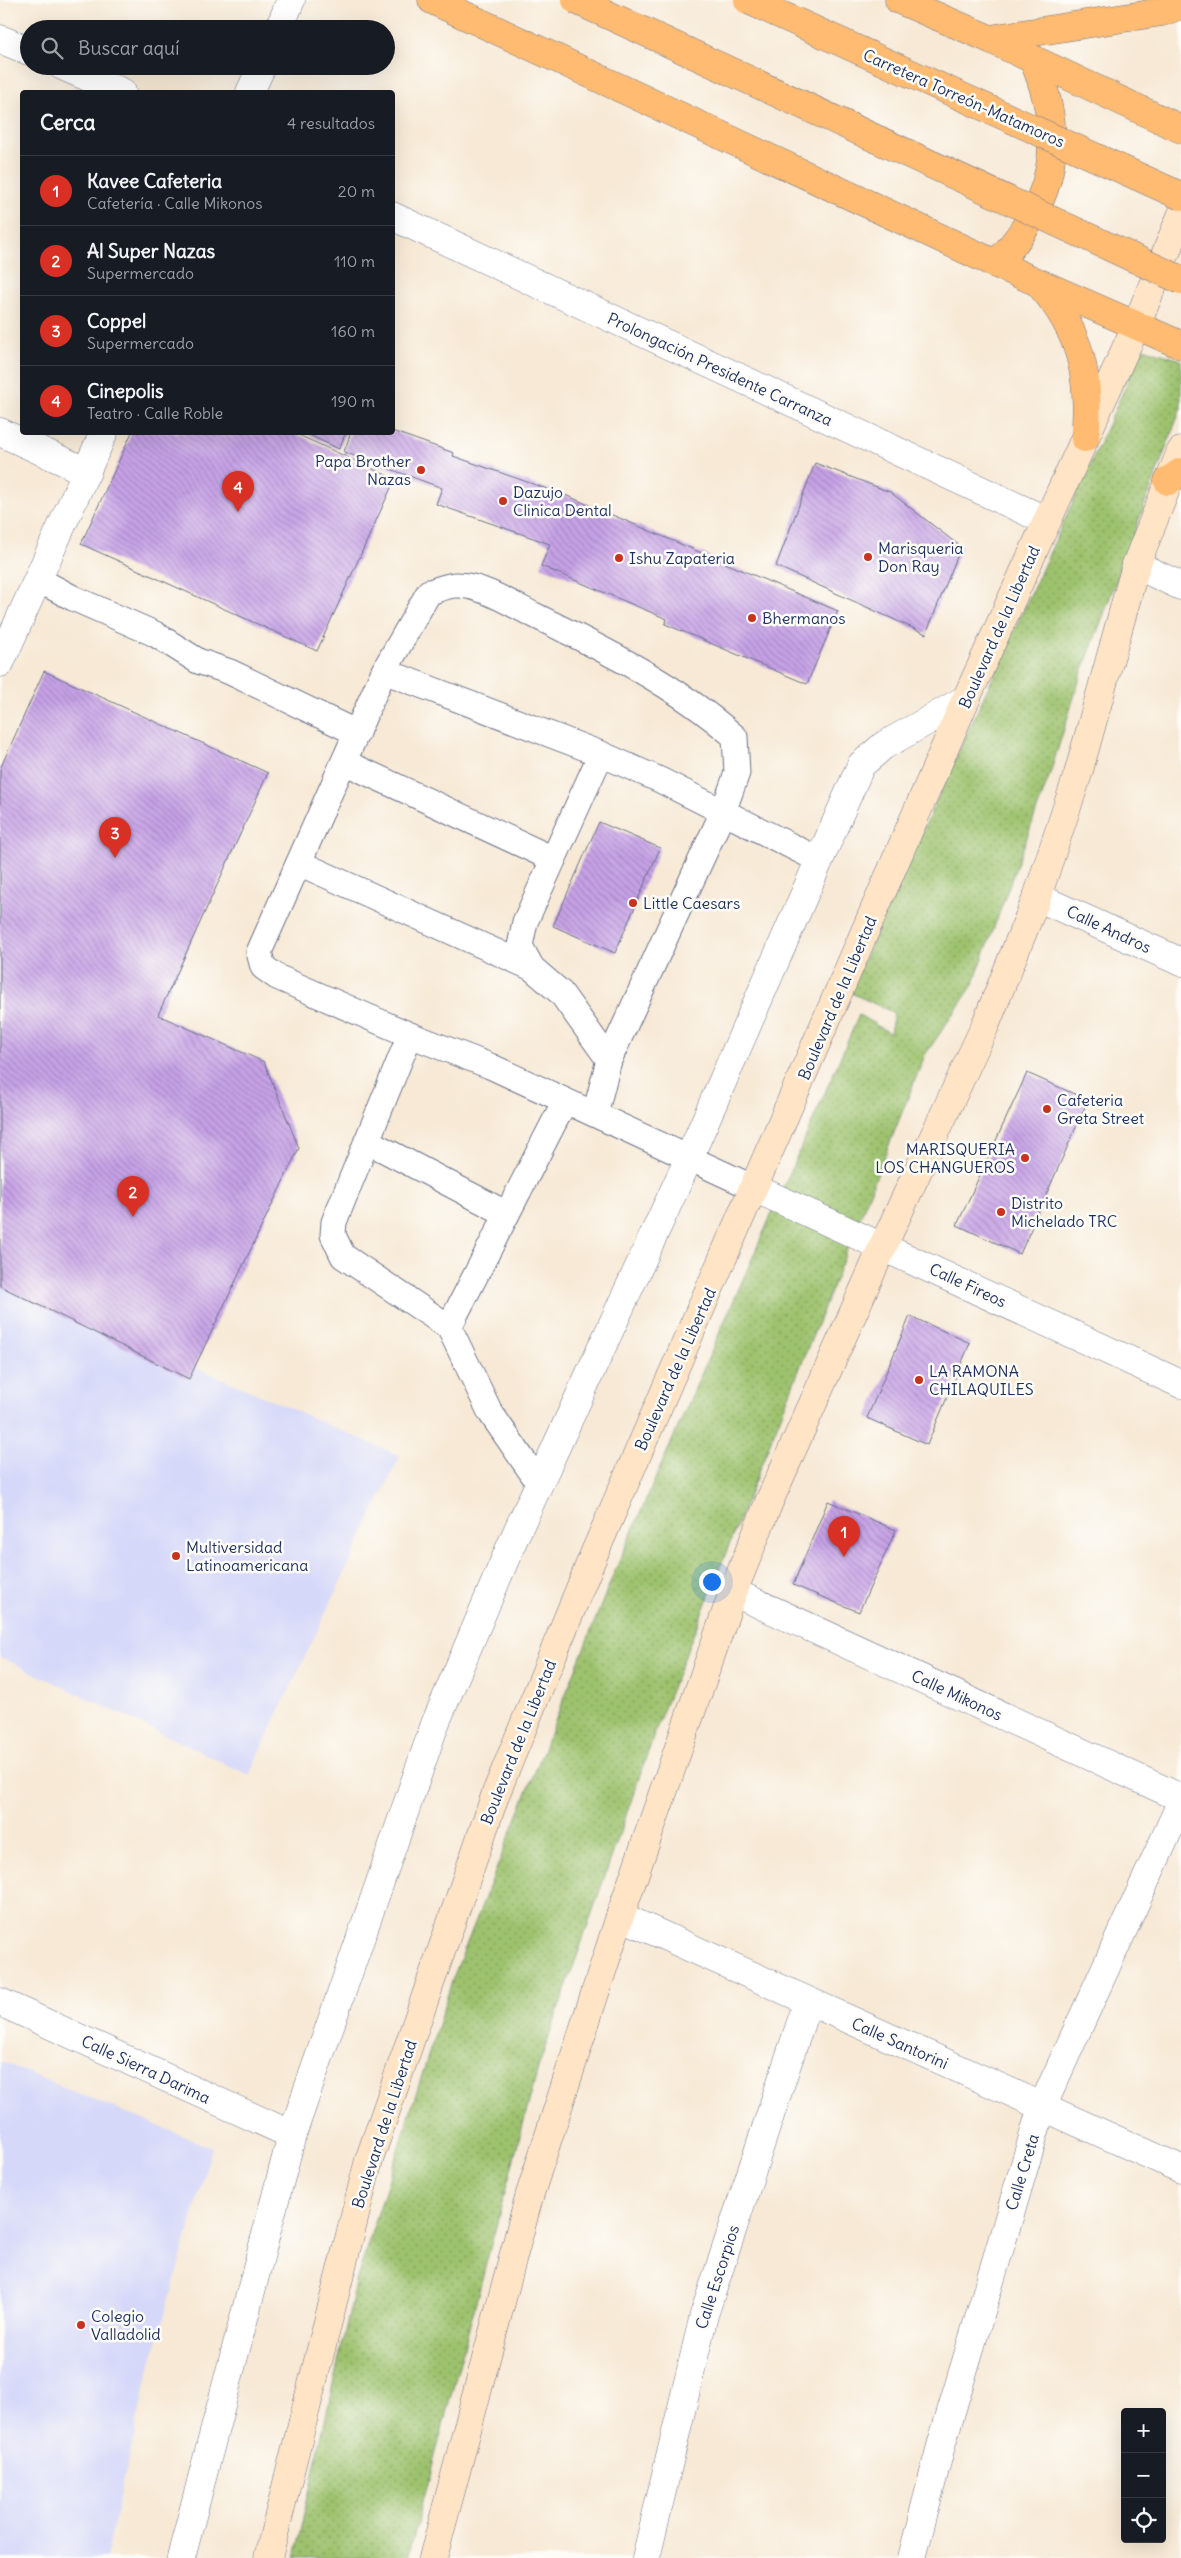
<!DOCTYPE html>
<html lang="es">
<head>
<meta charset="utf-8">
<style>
	body { margin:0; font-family:Delius,sans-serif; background:#242831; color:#f1f3f6 }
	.controls { position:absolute; right:15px; bottom:15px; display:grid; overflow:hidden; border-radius:5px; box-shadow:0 5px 20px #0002 }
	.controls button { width:45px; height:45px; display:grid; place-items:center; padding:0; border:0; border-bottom:1px solid #363941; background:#171b24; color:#f1f3f6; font:25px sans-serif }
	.you { position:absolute; left:711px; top:1581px; width:18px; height:18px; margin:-12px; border:4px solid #fff; border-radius:50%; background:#1a73e8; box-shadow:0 0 0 8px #1a73e833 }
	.badge { display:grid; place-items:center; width:32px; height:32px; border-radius:50%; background:#d93025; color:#fff; font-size:16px; font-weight:700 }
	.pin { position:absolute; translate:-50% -41px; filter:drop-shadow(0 1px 2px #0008) }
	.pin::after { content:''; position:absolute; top:26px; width:18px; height:15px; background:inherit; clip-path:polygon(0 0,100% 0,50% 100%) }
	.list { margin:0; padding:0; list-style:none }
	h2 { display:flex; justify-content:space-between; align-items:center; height:65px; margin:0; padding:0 20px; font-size:21px }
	h2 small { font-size:16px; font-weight:400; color:#9ea1a6 }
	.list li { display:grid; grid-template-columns:32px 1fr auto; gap:15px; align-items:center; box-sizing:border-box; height:70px; padding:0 20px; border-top:1px solid #363941 }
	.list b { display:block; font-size:19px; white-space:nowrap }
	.list p { margin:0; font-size:16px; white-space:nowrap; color:#9ea1a6 }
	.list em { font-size:16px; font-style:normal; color:#9ea1a6 }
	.icon { flex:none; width:28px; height:28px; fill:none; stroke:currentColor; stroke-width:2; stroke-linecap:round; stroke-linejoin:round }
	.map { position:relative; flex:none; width:1181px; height:2558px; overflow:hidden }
	.search { position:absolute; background:#171b24; box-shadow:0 5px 20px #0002; left:20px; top:20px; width:375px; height:55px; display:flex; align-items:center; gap:12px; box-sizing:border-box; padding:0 18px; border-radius:28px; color:#9ea1a6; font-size:19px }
	.panel { position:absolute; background:#171b24; box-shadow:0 5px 20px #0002; left:20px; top:90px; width:375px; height:345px; border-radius:5px }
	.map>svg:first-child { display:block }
</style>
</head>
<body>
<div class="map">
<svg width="1181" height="2558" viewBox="0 0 1181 2558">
	<defs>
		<pattern id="park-dots" width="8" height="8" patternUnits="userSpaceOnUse" patternTransform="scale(1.25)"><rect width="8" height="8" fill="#9dc26d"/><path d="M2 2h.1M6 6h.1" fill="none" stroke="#7f9e5d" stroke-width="1.8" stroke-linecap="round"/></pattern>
		<pattern id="building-back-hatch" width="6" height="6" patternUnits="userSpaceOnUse" patternTransform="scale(1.25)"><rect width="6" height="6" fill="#c7a2e7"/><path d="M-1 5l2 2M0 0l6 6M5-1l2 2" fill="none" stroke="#a184be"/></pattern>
	</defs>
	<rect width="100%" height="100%" fill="#fdfcf7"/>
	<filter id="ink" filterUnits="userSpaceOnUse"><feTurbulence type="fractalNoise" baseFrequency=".02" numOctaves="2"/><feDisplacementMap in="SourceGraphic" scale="10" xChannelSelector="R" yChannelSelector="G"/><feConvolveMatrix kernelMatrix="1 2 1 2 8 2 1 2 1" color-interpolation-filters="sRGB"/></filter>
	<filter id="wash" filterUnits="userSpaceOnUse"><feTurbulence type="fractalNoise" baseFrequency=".0096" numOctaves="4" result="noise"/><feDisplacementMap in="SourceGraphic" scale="20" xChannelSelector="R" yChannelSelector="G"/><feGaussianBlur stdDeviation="1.12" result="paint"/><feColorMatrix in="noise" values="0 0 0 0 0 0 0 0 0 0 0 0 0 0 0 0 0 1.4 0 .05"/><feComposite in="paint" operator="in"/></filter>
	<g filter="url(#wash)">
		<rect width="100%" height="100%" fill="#f7e9d5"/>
		<g fill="#d5d8f9">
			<path d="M0,1286L189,1378L195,1367L400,1456L249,1775L0,1657Z"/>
			<path d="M0,2061L212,2148L149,2370L106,2558H0Z"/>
		</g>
		<path fill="url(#park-dots)" stroke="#5c7866" d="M1143,348L1181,360V408L1081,675L1049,777L973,985L925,1055L660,1718L538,2068L408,2558H294L357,2278L453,1978L613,1575L859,1015L890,1033L894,1013L849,992Z"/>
		<g id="blocks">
			<g fill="url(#building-back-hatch)">
				<path d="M392,431L454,453L453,456L570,497L838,611L807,684L665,624L667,619L541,566L550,544L436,504L442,488L344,452L351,432H392Z"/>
				<path d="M132,432H292L395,479L317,651L81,544Z"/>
				<path d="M303,432H346L339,449Z"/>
				<path d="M815,463L890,492L961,547L926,634L776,566Z"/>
				<path d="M44,671L268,773L158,1015L264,1062L299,1148L189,1379L0,1286V769Z"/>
				<path d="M599,822L660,848L615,953L553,926Z"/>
				<path d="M1027,1073L1088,1100L1020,1254L957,1225Z"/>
				<path d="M910,1316L970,1343L927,1445L867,1418Z"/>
				<path d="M828,1501L896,1530L859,1612L793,1585Z"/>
			</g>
		</g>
	</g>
	<g filter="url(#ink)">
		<use href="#blocks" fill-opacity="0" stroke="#687088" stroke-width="1"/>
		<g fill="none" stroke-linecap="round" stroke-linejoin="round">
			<g stroke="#687088" stroke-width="27">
				<g id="service">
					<path d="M39,580L73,598L155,634L198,661L230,672L357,733"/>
					<path d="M384,671L601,754L660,780L819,860"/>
					<path d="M344,762L553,859"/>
					<path d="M299,863L532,968"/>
					<path d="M410,1035L334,1222L333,1235L343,1256L449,1327L565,1101"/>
					<path d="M609,1060L723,812L737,773L735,737C675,684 603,649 532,614C511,604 481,585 458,585C449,584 438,590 429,592L384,671L259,952L263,967L277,977L410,1035L490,1066L754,1188"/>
					<path d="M595,1114L609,1060L561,993L532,968L520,946L525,922L601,754"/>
					<path d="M367,1141L507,1214"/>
					<path d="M449,1327L490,1412L539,1483"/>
				</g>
			</g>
			<g stroke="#687088" stroke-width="29">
				<g id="minor">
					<path d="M279,29L291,0"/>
					<path d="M0,39L29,51"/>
					<path d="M62,66L122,92"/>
					<path d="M250,92L262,66"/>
					<path d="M392,216L1047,521"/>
					<path d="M0,432L87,472"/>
					<path d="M1136,565L1181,586"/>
					<path d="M0,663L104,432"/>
					<path d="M1037,897L1181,962"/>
					<path d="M754,1188L1181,1384"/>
					<path d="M733,1592L1181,1798"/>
					<path d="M620,1916L1181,2169"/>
					<path d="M0,2002L292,2135"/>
					<path d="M181,2558L292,2135L435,1724L515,1536L689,1158L861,765L883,746L966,699"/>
					<path d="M646,2558L704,2315L808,2001"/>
					<path d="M912,2558L942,2442L1042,2107L1181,1803"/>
				</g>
			</g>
			<g stroke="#687088" stroke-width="29">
				<g id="secondary">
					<path d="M268,2558L369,2160L496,1793L594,1554L966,699L1136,326L1181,216"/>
					<path d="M433,2558L529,2197L620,1916L733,1592L769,1502L883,1246L985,1026L1037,897L1078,774L1136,565L1181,451"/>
				</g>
			</g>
			<g stroke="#687088" stroke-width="29">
				<g id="trunk">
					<path d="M432,0L996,264L1181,345"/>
					<path d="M899,0L990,39L1181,129"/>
					<path d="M990,39L1162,12L1181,5"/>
					<path d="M996,264C1056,201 1067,139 1033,59"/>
					<path d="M1041,286C1081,332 1091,378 1085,438"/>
					<path d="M1168,481L1181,472"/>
				</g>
			</g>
			<use href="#service" stroke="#fff" stroke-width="25"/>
			<use href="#minor" stroke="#fff" stroke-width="28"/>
			<use href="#secondary" stroke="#ffe4c6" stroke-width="28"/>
			<use href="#trunk" stroke="#febb71" stroke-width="28"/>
			<g stroke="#687088" stroke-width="29" stroke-linecap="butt">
				<g id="trunk-bridge">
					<path d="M576,0L1181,280"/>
					<path d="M748,0L1181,196"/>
				</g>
			</g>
			<use href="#trunk-bridge" stroke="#febb71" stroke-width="28"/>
		</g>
	</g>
	<g fill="#c8321e" stroke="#fdfcf7" stroke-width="2">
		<circle cx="421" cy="470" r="5"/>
		<circle cx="503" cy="501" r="5"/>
		<circle cx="868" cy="557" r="5"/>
		<circle cx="619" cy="558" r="5"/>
		<circle cx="752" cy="618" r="5"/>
		<circle cx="633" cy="903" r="5"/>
		<circle cx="1047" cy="1109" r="5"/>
		<circle cx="1025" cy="1158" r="5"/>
		<circle cx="1001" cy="1212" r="5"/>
		<circle cx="919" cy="1380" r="5"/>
		<circle cx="176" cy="1556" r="5"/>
		<circle cx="81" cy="2325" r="5"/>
	</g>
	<g text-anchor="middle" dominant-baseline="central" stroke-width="5" stroke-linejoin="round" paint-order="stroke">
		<g font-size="16" fill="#1b2f5e" stroke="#fdfcf7">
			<text transform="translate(964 98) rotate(24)">Carretera Torreón-Matamoros</text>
			<text transform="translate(720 369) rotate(25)">Prolongación Presidente Carranza</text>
			<text transform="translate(999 627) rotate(-66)">Boulevard de la Libertad</text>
			<text transform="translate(1109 929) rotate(25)">Calle Andros</text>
			<text transform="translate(837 998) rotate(-67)">Boulevard de la Libertad</text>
			<text transform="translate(968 1285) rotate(25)">Calle Fireos</text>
			<text transform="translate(675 1369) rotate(-66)">Boulevard de la Libertad</text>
			<text transform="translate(957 1695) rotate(25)">Calle Mikonos</text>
			<text transform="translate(518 1742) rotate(-68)">Boulevard de la Libertad</text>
			<text transform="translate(900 2043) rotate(24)">Calle Santorini</text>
			<text transform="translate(146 2069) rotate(25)">Calle Sierra Darima</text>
			<text transform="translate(384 2124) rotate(-72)">Boulevard de la Libertad</text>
			<text transform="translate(1022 2172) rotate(-73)">Calle Creta</text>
			<text transform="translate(717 2277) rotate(-72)">Calle Escorpios</text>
		</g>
		<g font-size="16" fill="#1b2f5e" stroke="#fdfcf7" text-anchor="start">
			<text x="411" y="461" text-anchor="end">Papa Brother<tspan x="411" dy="18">Nazas</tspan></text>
			<text x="513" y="492">Dazujo<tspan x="513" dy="18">Clinica Dental</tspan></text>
			<text x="878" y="548">Marisqueria<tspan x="878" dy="18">Don Ray</tspan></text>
			<text x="629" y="558">Ishu Zapateria</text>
			<text x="762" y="618">Bhermanos</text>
			<text x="643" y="903">Little Caesars</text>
			<text x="1057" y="1100">Cafeteria<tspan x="1057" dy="18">Greta Street</tspan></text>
			<text x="1015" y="1149" text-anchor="end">MARISQUERIA<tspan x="1015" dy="18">LOS CHANGUEROS</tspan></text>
			<text x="1011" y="1203">Distrito<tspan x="1011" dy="18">Michelado TRC</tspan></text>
			<text x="929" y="1371">LA RAMONA<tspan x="929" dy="18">CHILAQUILES</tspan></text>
			<text x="186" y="1547">Multiversidad<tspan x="186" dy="18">Latinoamericana</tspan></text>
			<text x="91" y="2316">Colegio<tspan x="91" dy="18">Valladolid</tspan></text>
		</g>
	</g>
</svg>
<div class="controls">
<button>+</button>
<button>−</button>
<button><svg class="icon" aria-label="locate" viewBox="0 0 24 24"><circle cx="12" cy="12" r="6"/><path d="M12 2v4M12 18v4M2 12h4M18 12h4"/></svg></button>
</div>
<div class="you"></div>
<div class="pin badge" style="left:844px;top:1557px">1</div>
<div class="pin badge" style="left:133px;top:1217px">2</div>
<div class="pin badge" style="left:115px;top:858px">3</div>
<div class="pin badge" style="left:238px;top:512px">4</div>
<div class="search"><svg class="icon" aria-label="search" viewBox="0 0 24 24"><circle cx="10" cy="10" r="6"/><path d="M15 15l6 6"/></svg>Buscar aquí</div>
<section class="panel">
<h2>Cerca<small>4 resultados</small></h2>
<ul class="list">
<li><span class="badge">1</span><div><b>Kavee Cafeteria</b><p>Cafetería · Calle Mikonos</p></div><em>20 m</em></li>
<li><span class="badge">2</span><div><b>Al Super Nazas</b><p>Supermercado</p></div><em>110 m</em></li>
<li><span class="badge">3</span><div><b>Coppel</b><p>Supermercado</p></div><em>160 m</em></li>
<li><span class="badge">4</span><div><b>Cinepolis</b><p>Teatro · Calle Roble</p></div><em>190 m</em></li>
</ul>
</section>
</div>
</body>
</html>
